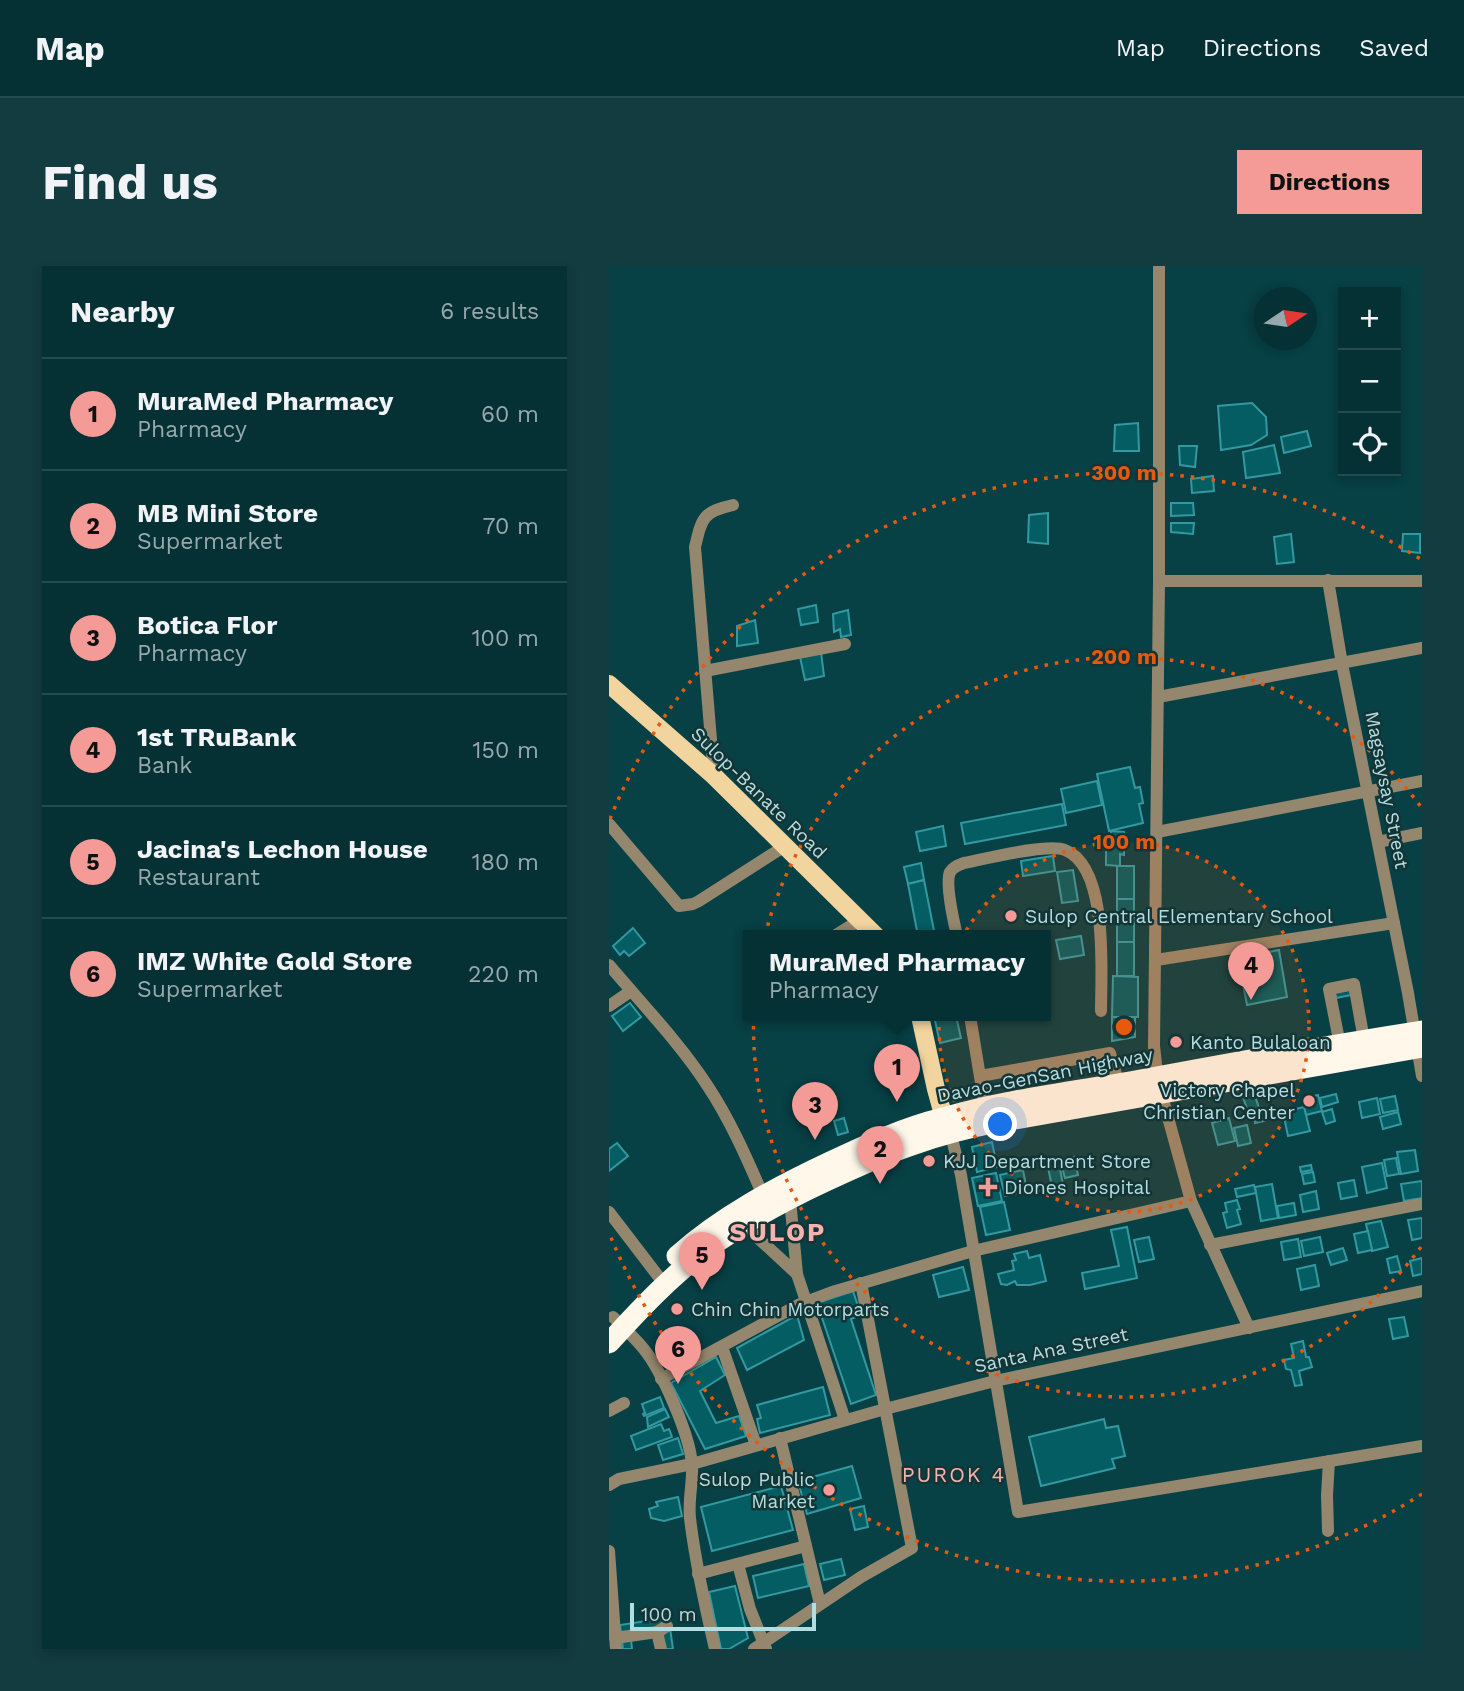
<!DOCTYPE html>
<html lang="en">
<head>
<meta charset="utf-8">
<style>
	body { margin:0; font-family:"Work Sans",sans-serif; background:#133c40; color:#f1f3f6 }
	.controls { position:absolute; right:21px; top:21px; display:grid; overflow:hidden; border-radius:0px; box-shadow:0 4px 10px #0003 }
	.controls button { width:63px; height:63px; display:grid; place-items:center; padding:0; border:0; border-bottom:2px solid #264b4f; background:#053034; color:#f1f3f6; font:35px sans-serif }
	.compass { position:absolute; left:645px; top:21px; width:63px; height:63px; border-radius:50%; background:#053034; box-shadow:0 4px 10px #0003; rotate:77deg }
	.scale { position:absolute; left:21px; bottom:18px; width:186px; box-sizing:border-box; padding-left:7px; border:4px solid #b2dee1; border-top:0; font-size:19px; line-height:24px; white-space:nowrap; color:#b2dee1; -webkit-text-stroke:5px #153436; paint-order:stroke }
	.you { position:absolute; left:392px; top:859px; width:24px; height:24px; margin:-18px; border:5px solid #fff; border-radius:50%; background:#1a73e8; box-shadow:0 0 0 10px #1a73e833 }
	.badge { display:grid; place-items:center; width:46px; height:46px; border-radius:50%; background:#f59b97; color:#111; font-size:23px; font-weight:700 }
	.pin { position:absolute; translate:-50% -58px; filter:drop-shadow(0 2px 4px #0008) }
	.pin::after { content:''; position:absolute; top:37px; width:24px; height:21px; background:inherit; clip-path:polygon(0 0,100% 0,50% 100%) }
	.popup { position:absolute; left:134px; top:664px; width:308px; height:91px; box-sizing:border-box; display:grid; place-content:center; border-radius:0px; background:#053034; filter:drop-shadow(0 2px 5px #0005); font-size:23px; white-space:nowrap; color:#97a9ac }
	.popup b { font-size:26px; color:#f1f3f6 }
	.popup::after { content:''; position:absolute; left:50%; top:100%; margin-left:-14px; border:14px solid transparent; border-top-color:#053034 }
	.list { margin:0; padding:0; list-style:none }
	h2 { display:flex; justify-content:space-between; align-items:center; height:91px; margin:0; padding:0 28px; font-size:30px }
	h2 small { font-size:23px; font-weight:400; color:#97a9ac }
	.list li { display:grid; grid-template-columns:46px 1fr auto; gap:21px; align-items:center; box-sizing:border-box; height:112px; padding:0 28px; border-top:2px solid #264b4f }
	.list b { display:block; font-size:26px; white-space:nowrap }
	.list p { margin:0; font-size:23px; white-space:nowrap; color:#97a9ac }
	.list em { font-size:23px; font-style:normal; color:#97a9ac }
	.icon { flex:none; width:38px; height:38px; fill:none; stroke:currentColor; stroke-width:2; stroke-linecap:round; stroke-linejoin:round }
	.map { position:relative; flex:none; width:813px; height:1383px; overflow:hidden; border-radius:0px }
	header { display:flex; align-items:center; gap:42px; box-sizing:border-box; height:98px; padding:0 35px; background:#053034; border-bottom:2px solid #264b4f }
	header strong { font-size:33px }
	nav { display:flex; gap:38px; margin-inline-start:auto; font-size:24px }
	.intro { display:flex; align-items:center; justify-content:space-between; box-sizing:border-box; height:168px; padding:0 42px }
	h1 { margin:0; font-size:49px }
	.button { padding:18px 32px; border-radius:0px; background:#f59b97; color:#111; font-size:24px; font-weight:700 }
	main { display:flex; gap:42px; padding:0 42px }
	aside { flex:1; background:#053034; border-radius:0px; box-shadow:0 4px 10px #0003 }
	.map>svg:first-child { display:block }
</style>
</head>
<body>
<header>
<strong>Map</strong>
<nav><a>Map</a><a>Directions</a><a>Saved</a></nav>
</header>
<div class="intro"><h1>Find us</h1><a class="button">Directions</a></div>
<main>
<aside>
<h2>Nearby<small>6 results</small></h2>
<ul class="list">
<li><span class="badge">1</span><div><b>MuraMed Pharmacy</b><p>Pharmacy</p></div><em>60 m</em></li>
<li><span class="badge">2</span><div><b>MB Mini Store</b><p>Supermarket</p></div><em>70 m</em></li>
<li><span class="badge">3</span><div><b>Botica Flor</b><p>Pharmacy</p></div><em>100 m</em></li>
<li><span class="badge">4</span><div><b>1st TRuBank</b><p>Bank</p></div><em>150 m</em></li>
<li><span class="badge">5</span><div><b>Jacina's Lechon House</b><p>Restaurant</p></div><em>180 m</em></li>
<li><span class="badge">6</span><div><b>IMZ White Gold Store</b><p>Supermarket</p></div><em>220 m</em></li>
</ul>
</aside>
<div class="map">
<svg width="813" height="1383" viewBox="0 0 813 1383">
	<rect width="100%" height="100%" fill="#074045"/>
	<g fill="#045d63" stroke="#3398a0" stroke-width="2">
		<path d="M643,137L657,151L658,169L642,179L612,184L609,140Z"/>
		<path d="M529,157L530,185H505L506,159Z"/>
		<path d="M698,165L702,180L675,187L672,171Z"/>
		<path d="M665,179L671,207L637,212L634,186Z"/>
		<path d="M570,180H588L586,201L571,199Z"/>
		<path d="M604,210L605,225L583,227L582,213Z"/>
		<path d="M562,237H584L585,249L562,250Z"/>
		<path d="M439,247V278L419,276L420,249Z"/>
		<path d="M562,257H585L584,268L562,266Z"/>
		<path d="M682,268L685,296L668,298L665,271Z"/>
		<path d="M794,268H811V287L793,285Z"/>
		<path d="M207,339L209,356L192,359L189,343Z"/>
		<path d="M239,344L242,369L232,371L231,363L225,366L224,348Z"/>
		<path d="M146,354L149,377L128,380V360Z"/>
		<path d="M212,386L215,410L196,414L191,391Z"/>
		<path d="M521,501L526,522L531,521L534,537L530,538L534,557L500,565L488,508Z"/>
		<path d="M488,515L493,539L457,547L452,523Z"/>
		<path d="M453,538L457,559L356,578L352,557Z"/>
		<path d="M334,560L337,580L311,585L307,566Z"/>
		<path d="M502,565L515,566V589L511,588V600L497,599V577H501Z"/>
		<path d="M444,590L446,605L414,610L412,595Z"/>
		<path d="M312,597L315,614L299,618L295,601Z"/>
		<rect x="508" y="600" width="17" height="33"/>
		<path d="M464,604L469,635L453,637L448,606Z"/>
		<path d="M315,614L326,670H309L299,618Z"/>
		<rect x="508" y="633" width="17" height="43"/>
		<path d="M24,662L36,677L20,690L15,685L11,689L4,680Z"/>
		<path d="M472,670L475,689L451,693L447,674Z"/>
		<rect x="508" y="676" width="17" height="34"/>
		<path d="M670,684L678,731L638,739L629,692Z"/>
		<path d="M504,710L529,711V751H503Z"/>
		<path d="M739,716L742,729L727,732L724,719Z"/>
		<path d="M21,737L32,751L14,765L3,750Z"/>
		<path d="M325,750H347L352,772L331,777Z"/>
		<path d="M503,751H526V771L503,775Z"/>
		<path d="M645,827L650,842L639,846L634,831Z"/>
		<path d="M727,828L729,836L713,841L711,832Z"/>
		<path d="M709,829L713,845L697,849L693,833Z"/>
		<path d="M786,830L789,844L774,847L771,833Z"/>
		<path d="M768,832L771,848L753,852L750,836Z"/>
		<path d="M695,841L701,865L679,870L674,846Z"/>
		<path d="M723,843L726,855L717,858L713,846Z"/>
		<path d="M657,844L659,854L646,857L644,847Z"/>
		<path d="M789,846L792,858L774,863L771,851Z"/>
		<path d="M235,852L239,866L229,869L225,855Z"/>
		<path d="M620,852L626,875L609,879L603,857Z"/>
		<path d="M638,859L642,877L629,880L625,862Z"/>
		<path d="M383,876L388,901L368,906L363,881Z"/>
		<path d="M8,877L19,890L0,905V883Z"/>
		<path d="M806,884L809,905L792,908L788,886Z"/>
		<path d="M465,891L469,909L456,912L451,894Z"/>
		<path d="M787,892L790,908L778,910L775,894Z"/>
		<path d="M773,897L778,922L758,927L753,901Z"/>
		<path d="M450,898L455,924L444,927L439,901Z"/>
		<path d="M702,899L703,904L692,906L691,901Z"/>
		<path d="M414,904L418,925L396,930L391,909Z"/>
		<path d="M704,906L706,916L695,918L693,908Z"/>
		<path d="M387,907L393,935L369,940L363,912Z"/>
		<path d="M745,914L748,930L732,933L729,917Z"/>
		<path d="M813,915V932L795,935L792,918Z"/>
		<path d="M663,918L669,952L652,955L646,921Z"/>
		<path d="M645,919L647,927L628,931L626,923Z"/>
		<path d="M707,925L710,943L694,946L691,929Z"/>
		<path d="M628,934L631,943L628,944L632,958L618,962L614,947L618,946L616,937Z"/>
		<path d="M395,936L401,964L377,969L371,941Z"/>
		<path d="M685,937L687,949L670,952L668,940Z"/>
		<path d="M813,952V972L803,974L799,954Z"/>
		<path d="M772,955L779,981L763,985L757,958Z"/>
		<path d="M518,961L528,1012L476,1023L473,1007L510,1000L502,964Z"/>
		<path d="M759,965L763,984L749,987L745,968Z"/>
		<path d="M540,971L545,993L530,996L525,974Z"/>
		<path d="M711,971L714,986L695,990L692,975Z"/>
		<path d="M689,973L692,991L675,994L672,976Z"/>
		<path d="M734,982L738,994L722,999L718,987Z"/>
		<path d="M418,985L420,992L431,989L437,1015L421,1019H408L406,1015L398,1019L392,1018L389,1008L405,1004L403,995L407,994L405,988Z"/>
		<path d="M788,990L792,1005L781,1007L778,993Z"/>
		<path d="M813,992V1008L804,1010L801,995Z"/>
		<path d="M706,999L710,1020L692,1024L688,1003Z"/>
		<path d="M354,1001L360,1024L330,1031L324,1009Z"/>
		<path d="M244,1025L252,1049L242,1053L267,1129L242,1138L208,1037Z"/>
		<path d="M188,1049L195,1074L138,1104L128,1082Z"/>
		<path d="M795,1051L799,1070L784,1073L780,1053Z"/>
		<path d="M694,1075L697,1091H700L703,1101L690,1105L693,1119L686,1120L682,1104L677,1103L675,1094L685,1092L682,1078Z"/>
		<path d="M107,1091L116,1109L91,1125L107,1157L130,1150L137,1170L96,1183L62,1117Z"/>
		<path d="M214,1121L221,1149L151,1167L148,1153L152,1152L148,1139Z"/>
		<path d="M51,1131L55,1142L35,1150L34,1148L36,1147L33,1138Z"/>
		<path d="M56,1143L60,1151L39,1161L38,1151Z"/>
		<path d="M495,1153L497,1162L509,1160L516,1190L503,1193L506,1202L432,1220L420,1171Z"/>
		<path d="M52,1158L55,1165L60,1163L63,1171L27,1184L22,1170Z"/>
		<path d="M69,1172L74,1188L54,1194L49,1179Z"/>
		<path d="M243,1200L252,1232L198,1248L189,1215Z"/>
		<path d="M172,1220L184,1264L103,1285L92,1241Z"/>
		<path d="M69,1231L73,1250L55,1255L42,1252L40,1243L49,1240L47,1236Z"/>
		<path d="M255,1240L259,1261L246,1264L241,1243Z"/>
		<path d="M232,1293L236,1309L215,1314L211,1298Z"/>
		<path d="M195,1298L200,1320L149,1332L144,1310Z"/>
		<path d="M126,1320L139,1372L120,1383H112L100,1326Z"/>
		<path d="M57,1352L48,1363L12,1368L11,1359Z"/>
		<path d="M61,1362L64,1383H53L51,1372Z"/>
		<path d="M22,1373L23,1383H14L13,1374Z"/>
	</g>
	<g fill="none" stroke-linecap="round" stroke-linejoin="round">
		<g stroke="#95876d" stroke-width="12">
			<path d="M550,0V315L545,780L547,798L552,826L582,935L640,1062"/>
			<path d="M719,314L733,398L799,727L813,810"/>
			<path d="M550,315H813"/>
			<path d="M96,405L236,378"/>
			<path d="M549,431L813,382"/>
			<path d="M105,510L86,281C93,251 94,246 124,239"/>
			<path d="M0,558L70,640L84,638L90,635L176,580"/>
			<path d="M548,566L813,515"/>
			<path d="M769,576L813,567"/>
			<path d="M225,670L251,654"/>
			<path d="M348,670C345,657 336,617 341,606C344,601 349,599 355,597C375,593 439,577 456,584C500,601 492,707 492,745"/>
			<path d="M547,694L785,657"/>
			<path d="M0,699C33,738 70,776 98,819C122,855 139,895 156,934"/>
			<path d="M0,740L22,725"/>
			<path d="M361,750L377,847"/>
			<path d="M731,779L720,723L745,718L755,774"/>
			<path d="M371,810L501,787L511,823"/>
			<path d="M339,867L343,873L352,909L409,1246L813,1180"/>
			<path d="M181,933L188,1008L236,1154"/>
			<path d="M0,946L56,1019"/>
			<path d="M135,959L188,1008"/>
			<path d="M601,979L813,938"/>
			<path d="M4,1051C14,1061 25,1071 34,1082C53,1105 81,1169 83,1199C84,1217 79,1234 81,1252C86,1296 96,1340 106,1383"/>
			<path d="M113,1081L147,1179"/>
			<path d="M52,1113L191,1038L223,1026L364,985L582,935"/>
			<path d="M0,1145L15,1137"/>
			<path d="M171,1172L211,1338"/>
			<path d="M0,1219L10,1213L83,1198L276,1143L386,1115L813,1025"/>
			<path d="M719,1265L718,1229L720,1195"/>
			<path d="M0,1285L7,1383"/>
			<path d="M129,1298L141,1343L157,1383"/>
			<path d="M89,1308L197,1280"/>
			<path d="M48,1366L52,1383"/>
			<path d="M6,1372L48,1366L58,1360"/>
			<path d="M145,1383L252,1311L303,1282L252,1017"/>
		</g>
		<g stroke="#f1d49e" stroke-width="18">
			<path d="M0,418L105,510L267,670"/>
			<path d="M311,750L327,823L338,863"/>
		</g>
		<g stroke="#fef7ea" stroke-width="21">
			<path d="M68,990C113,950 166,922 221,896C257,879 294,862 334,852C396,834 462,826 526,815C622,797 717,780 813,765"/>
			<path d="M0,1077C30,1044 61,1011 97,984C134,957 176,934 217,915C276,887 325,868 389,856L813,781"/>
		</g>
	</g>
	<circle cx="515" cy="761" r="185" fill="#e8590c" fill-opacity=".12"/>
	<g fill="none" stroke="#e8590c" stroke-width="3.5" stroke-dasharray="3.5 7">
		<circle cx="515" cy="761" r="185"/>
		<path d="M812 981A370 370 0 1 1 812 541"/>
		<path d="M813 1228A554 554 0 0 1 1 969M1 553A554 554 0 0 1 813 294"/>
	</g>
	<g fill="#f59b97" stroke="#153436" stroke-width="2.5">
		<circle cx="402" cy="650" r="7"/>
		<circle cx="567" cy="776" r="7"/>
		<circle cx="700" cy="835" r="7"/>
		<circle cx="320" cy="895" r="7"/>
		<path d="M375.5 910.5h7v7h7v7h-7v7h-7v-7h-7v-7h7z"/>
		<circle cx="68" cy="1043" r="7"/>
		<circle cx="220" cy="1224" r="7"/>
	</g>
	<g text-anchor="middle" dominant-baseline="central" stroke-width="5" stroke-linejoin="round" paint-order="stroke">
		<g font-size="19" fill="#b2dee1" stroke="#153436">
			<text transform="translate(778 524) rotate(79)">Magsaysay Street</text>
			<text transform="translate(150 527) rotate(44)">Sulop-Banate Road</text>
			<text transform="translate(436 809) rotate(-11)">Davao-GenSan Highway</text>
			<text transform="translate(442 1084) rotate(-12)">Santa Ana Street</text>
		</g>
		<g font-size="19" fill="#b2dee1" stroke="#153436" text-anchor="start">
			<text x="416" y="650">Sulop Central Elementary School</text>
			<text x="581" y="776">Kanto Bulaloan</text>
			<text x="686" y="824" text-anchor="end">Victory Chapel<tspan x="686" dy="22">Christian Center</tspan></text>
			<text x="334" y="895">KJJ Department Store</text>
			<text x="395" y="921">Diones Hospital</text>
			<text x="82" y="1043">Chin Chin Motorparts</text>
			<text x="206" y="1213" text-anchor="end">Sulop Public<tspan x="206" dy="22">Market</tspan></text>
		</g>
		<g font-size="21" letter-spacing="2" fill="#f6b2ae" stroke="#153436">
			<text x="345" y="1208">PUROK 4</text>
		</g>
		<g font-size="26" font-weight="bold" letter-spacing="2" fill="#f6b2ae" stroke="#153436">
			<text x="169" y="966">SULOP</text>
		</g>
	</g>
	<circle cx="515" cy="761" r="10" fill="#e8590c" stroke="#153436" stroke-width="3.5"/>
	<g font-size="21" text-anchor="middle" font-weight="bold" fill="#e8590c" stroke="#153436" stroke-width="5" stroke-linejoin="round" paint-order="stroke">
		<text x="515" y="214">300 m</text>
		<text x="515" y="398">200 m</text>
		<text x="515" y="583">100 m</text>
	</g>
</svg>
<div class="controls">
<button>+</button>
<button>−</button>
<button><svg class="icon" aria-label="locate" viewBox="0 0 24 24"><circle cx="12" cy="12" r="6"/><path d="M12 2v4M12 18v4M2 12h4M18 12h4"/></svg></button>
</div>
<svg class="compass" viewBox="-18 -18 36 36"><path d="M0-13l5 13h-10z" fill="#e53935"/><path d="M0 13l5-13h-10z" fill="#97a9ac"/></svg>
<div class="scale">100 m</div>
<div class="you"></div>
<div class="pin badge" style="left:288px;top:836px">1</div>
<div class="popup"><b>MuraMed Pharmacy</b>Pharmacy</div>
<div class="pin badge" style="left:271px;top:918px">2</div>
<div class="pin badge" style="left:206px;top:874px">3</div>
<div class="pin badge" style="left:642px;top:734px">4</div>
<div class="pin badge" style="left:93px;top:1024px">5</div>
<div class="pin badge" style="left:69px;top:1118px">6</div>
</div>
</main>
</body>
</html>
